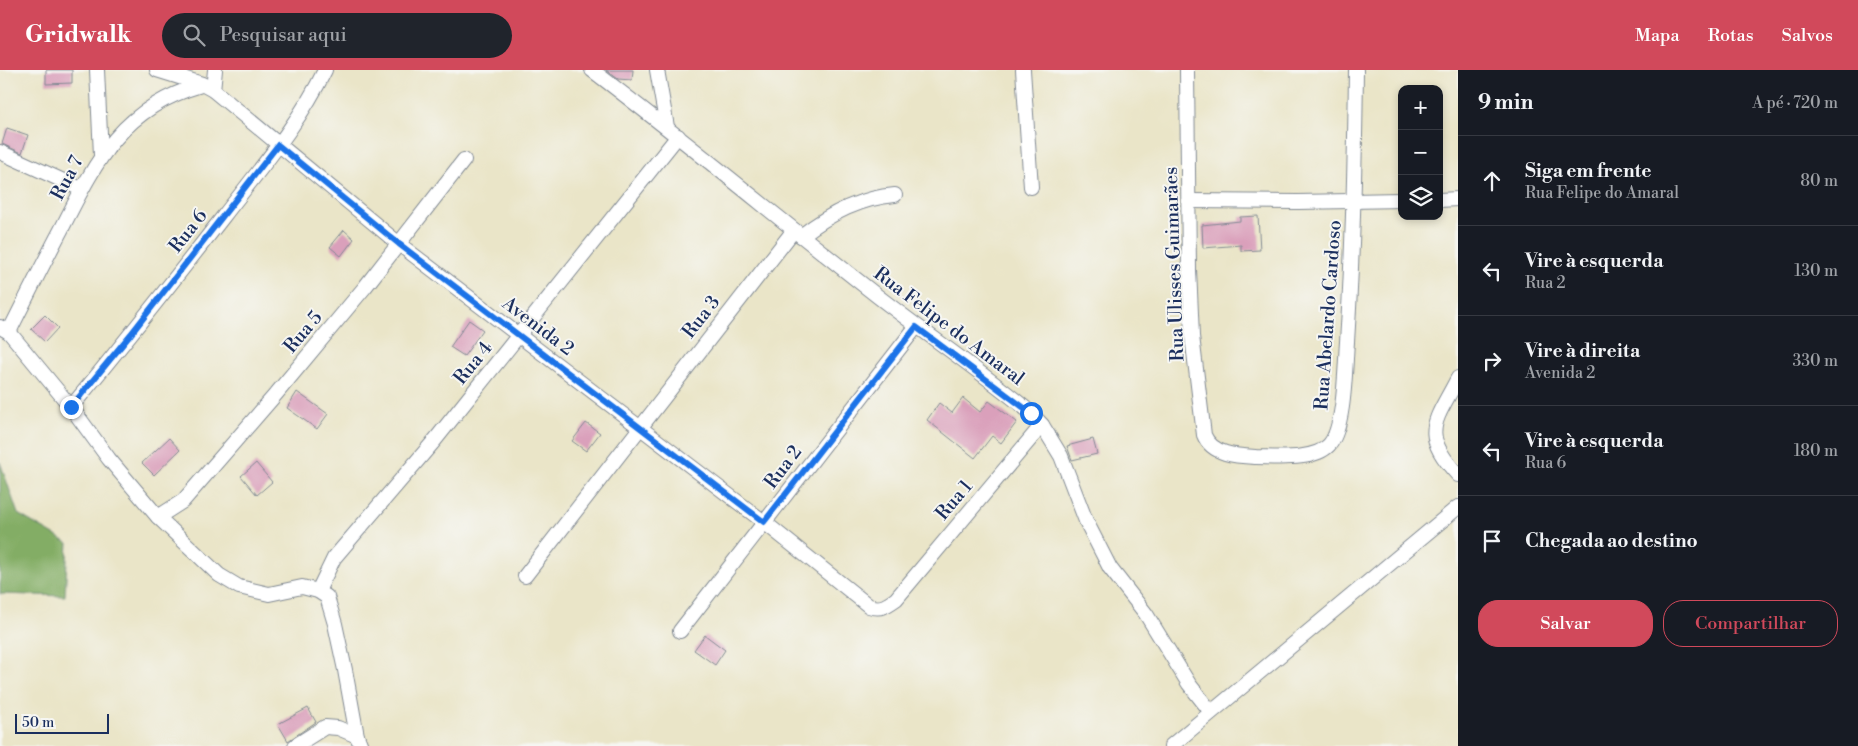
<!DOCTYPE html>
<html lang="pt">
<head>
<meta charset="utf-8">
<style>
	body { margin:0; font-family:"Libre Bodoni",serif; background:#20242c; color:#f1f3f6 }
	.controls { position:absolute; right:15px; top:15px; display:grid; overflow:hidden; border-radius:10px; box-shadow:0 2px 8px #0003 }
	.controls button { width:45px; height:45px; display:grid; place-items:center; padding:0; border:0; border-bottom:1px solid #363941; background:#171b24; color:#f1f3f6; font:25px sans-serif }
	.scale { position:absolute; left:15px; bottom:12px; width:94px; box-sizing:border-box; padding-left:5px; border:2px solid #1b2f5e; border-top:0; font-size:14px; line-height:18px; white-space:nowrap; color:#1b2f5e; -webkit-text-stroke:4px #f6f6f2; paint-order:stroke }
	.stop { position:absolute; width:15px; height:15px; margin:-11px; border:4px solid #1a73e8; border-radius:50%; background:#fff }
	.stop.end { background:#1a73e8; border-color:#fff; box-shadow:0 1px 5px #0008 }
	.list { margin:0; padding:0; list-style:none }
	h2 { display:flex; justify-content:space-between; align-items:center; height:65px; margin:0; padding:0 20px; font-size:21px }
	h2 small { font-size:16px; font-weight:400; color:#9ea1a6 }
	.list li { display:grid; grid-template-columns:32px 1fr auto; gap:15px; align-items:center; box-sizing:border-box; height:90px; padding:0 20px; border-top:1px solid #363941 }
	.list b { display:block; font-size:19px; white-space:nowrap }
	.list p { margin:0; font-size:16px; white-space:nowrap; color:#9ea1a6 }
	.list em { font-size:16px; font-style:normal; color:#9ea1a6 }
	.actions { display:flex; gap:10px; padding:15px 20px }
	.actions a { flex:1; padding:11px 0; border:1px solid #d1495b; border-radius:20px; text-align:center; font-size:18px; color:#d1495b }
	.actions .main { background:#d1495b; color:#fff }
	.icon { flex:none; width:28px; height:28px; fill:none; stroke:currentColor; stroke-width:2; stroke-linecap:round; stroke-linejoin:round }
	.map { position:relative; flex:none; width:1458px; height:676px; overflow:hidden }
	header { display:flex; align-items:center; gap:30px; box-sizing:border-box; height:70px; padding:0 25px; background:#d1495b; color:#fff }
	header strong { font-size:24px }
	nav { display:flex; gap:28px; margin-inline-start:auto; font-size:18px }
	.search { width:350px; height:45px; background:#20242c; display:flex; align-items:center; gap:12px; box-sizing:border-box; padding:0 18px; border-radius:28px; color:#9ea1a6; font-size:19px }
	main { display:flex }
	aside { flex:1; background:#171b24 }
	.map>svg:first-child { display:block }
</style>
</head>
<body>
<header>
<strong>Gridwalk</strong>
<div class="search"><svg class="icon" aria-label="search" viewBox="0 0 24 24"><circle cx="10" cy="10" r="6"/><path d="M15 15l6 6"/></svg>Pesquisar aqui</div>
<nav><a>Mapa</a><a>Rotas</a><a>Salvos</a></nav>
</header>
<main>
<div class="map">
<svg width="1458" height="676" viewBox="0 0 1458 676">
	<rect width="100%" height="100%" fill="#f6f6f2"/>
	<filter id="ink" filterUnits="userSpaceOnUse"><feTurbulence type="fractalNoise" baseFrequency=".02" numOctaves="2"/><feDisplacementMap in="SourceGraphic" scale="10" xChannelSelector="R" yChannelSelector="G"/><feConvolveMatrix kernelMatrix="1 2 1 2 8 2 1 2 1" color-interpolation-filters="sRGB"/></filter>
	<filter id="wash" filterUnits="userSpaceOnUse"><feTurbulence type="fractalNoise" baseFrequency=".0096" numOctaves="4" result="noise"/><feDisplacementMap in="SourceGraphic" scale="20" xChannelSelector="R" yChannelSelector="G"/><feGaussianBlur stdDeviation="1.12" result="paint"/><feColorMatrix in="noise" values="0 0 0 0 0 0 0 0 0 0 0 0 0 0 0 0 0 1.4 0 .05"/><feComposite in="paint" operator="in"/></filter>
	<g filter="url(#wash)">
		<rect width="100%" height="100%" fill="#eae5c8"/>
		<path fill="#83ad65" stroke="#4f6e62" d="M0,392L18,444L68,473L65,526L0,524Z"/>
		<g id="blocks">
			<g fill="#daa0bb">
				<path d="M46,0H72V13L46,14Z"/>
				<path d="M606,0H633L632,10L618,9Z"/>
				<path d="M7,58L28,65L22,83L2,74Z"/>
				<path d="M1258,146L1260,180L1241,181V175L1203,178L1202,155L1240,151V147Z"/>
				<path d="M344,160L354,169L341,186L330,177Z"/>
				<path d="M45,245L58,258L45,272L31,259Z"/>
				<path d="M469,250L483,260L464,286L450,277Z"/>
				<path d="M297,322L328,344L317,359L287,338Z"/>
				<path d="M963,328L980,342L989,331L1017,352L1001,373L992,366L975,388L927,350L939,333L952,343Z"/>
				<path d="M586,353L600,363L586,381L572,371Z"/>
				<path d="M169,368L180,380L154,405L142,393Z"/>
				<path d="M1093,369L1097,384L1072,390L1067,376Z"/>
				<path d="M256,393L272,412L257,425L241,406Z"/>
				<path d="M705,565L725,580L715,595L694,580Z"/>
				<path d="M308,638L316,652L288,671L278,654Z"/>
			</g>
		</g>
	</g>
	<g filter="url(#ink)">
		<use href="#blocks" fill-opacity="0" stroke="#828a93" stroke-width="1"/>
		<g fill="none" stroke-linecap="round" stroke-linejoin="round">
			<g stroke="#828a93" stroke-width="16">
				<g id="minor">
					<path d="M97,0L101,85"/>
					<path d="M157,0L202,14L213,20L399,174L764,452L869,536C881,540 886,536 896,529L1042,355"/>
					<path d="M592,0C687,72 778,148 871,221C924,263 980,300 1031,343L1042,355L1061,386L1086,451L1110,498L1146,544L1189,614L1211,642"/>
					<path d="M657,0L667,57"/>
					<path d="M1023,0L1031,117"/>
					<path d="M1187,0L1189,199L1192,266L1204,365C1212,385 1237,386 1256,387C1276,387 1314,391 1329,375C1345,358 1345,297 1347,272C1353,181 1355,92 1356,0"/>
					<path d="M213,20L215,0"/>
					<path d="M0,82L81,119"/>
					<path d="M1439,130L1458,129"/>
					<path d="M1189,131L1298,132L1402,130"/>
					<path d="M801,166C829,144 859,128 895,125"/>
					<path d="M0,257L9,262L71,337L109,389L158,447L219,505L239,517L269,524L302,517L318,521L327,527L335,554L345,600L357,666L361,676"/>
					<path d="M9,262C26,228 43,194 61,160C96,91 121,38 201,15"/>
					<path d="M1458,308C1435,353 1419,362 1458,405"/>
					<path d="M71,337C123,275 173,211 223,147C259,100 299,54 325,0"/>
					<path d="M158,447L183,431L276,324L365,217L464,90"/>
					<path d="M525,506L794,160"/>
					<path d="M318,521L334,488L435,370L678,66"/>
					<path d="M680,561L916,257"/>
					<path d="M295,676L325,657L338,658L357,666"/>
					<path d="M1171,676L1458,437"/>
				</g>
			</g>
			<use href="#minor" stroke="#fff" stroke-width="14"/>
		</g>
	</g>
	<g fill="none" stroke-linecap="round" stroke-linejoin="round" filter="url(#ink)">
		<path stroke="#1a73e8" stroke-width="6" d="M71,337L131,264L278,75L399,174L764,452L916,257L1031,343"/>
	</g>
	<g text-anchor="middle" dominant-baseline="central" stroke-width="4" stroke-linejoin="round" paint-order="stroke">
		<g font-size="19" fill="#1b2f5e" stroke="#f6f6f2">
			<text transform="translate(67 108) rotate(-62)">Rua 7</text>
			<text transform="translate(188 161) rotate(-52)">Rua 6</text>
			<text transform="translate(1174 194) rotate(-92)">Rua Ulisses Guimarães</text>
			<text transform="translate(1328 245) rotate(-86)">Rua Abelardo Cardoso</text>
			<text transform="translate(701 247) rotate(-52)">Rua 3</text>
			<text transform="translate(538 256) rotate(37)">Avenida 2</text>
			<text transform="translate(949 256) rotate(37)">Rua Felipe do Amaral</text>
			<text transform="translate(303 262) rotate(-50)">Rua 5</text>
			<text transform="translate(473 293) rotate(-51)">Rua 4</text>
			<text transform="translate(783 397) rotate(-53)">Rua 2</text>
			<text transform="translate(954 430) rotate(-50)">Rua 1</text>
		</g>
	</g>
</svg>
<div class="controls">
<button>+</button>
<button>−</button>
<button><svg class="icon" aria-label="layers" viewBox="0 0 24 24"><path d="M12 4l9 5-9 5-9-5zM3 14l9 5 9-5"/></svg></button>
</div>
<div class="scale">50 m</div>
<div class="stop" style="left:1031px;top:343px"></div>
<div class="stop end" style="left:71px;top:337px"></div>
</div>
<aside>
<h2>9 min<small>A pé · 720 m</small></h2>
<ul class="list">
<li><svg class="icon" aria-label="ahead" viewBox="0 0 24 24"><path d="M12 20V5M6 11l6-6 6 6"/></svg><div><b>Siga em frente</b><p>Rua Felipe do Amaral</p></div><em>80 m</em></li>
<li><svg class="icon" aria-label="left" viewBox="0 0 24 24"><path d="M17 20v-9H6M10 6l-5 5 5 5"/></svg><div><b>Vire à esquerda</b><p>Rua 2</p></div><em>130 m</em></li>
<li><svg class="icon" aria-label="right" viewBox="0 0 24 24"><path d="M7 20v-9h11M14 6l5 5-5 5"/></svg><div><b>Vire à direita</b><p>Avenida 2</p></div><em>330 m</em></li>
<li><svg class="icon" aria-label="left" viewBox="0 0 24 24"><path d="M17 20v-9H6M10 6l-5 5 5 5"/></svg><div><b>Vire à esquerda</b><p>Rua 6</p></div><em>180 m</em></li>
<li><svg class="icon" aria-label="arrive" viewBox="0 0 24 24"><path d="M6 21V4h12l-3 4 3 4H6"/></svg><div><b>Chegada ao destino</b></div></li>
</ul>
<div class="actions"><a class="main">Salvar</a><a>Compartilhar</a></div>
</aside>
</main>
</body>
</html>
